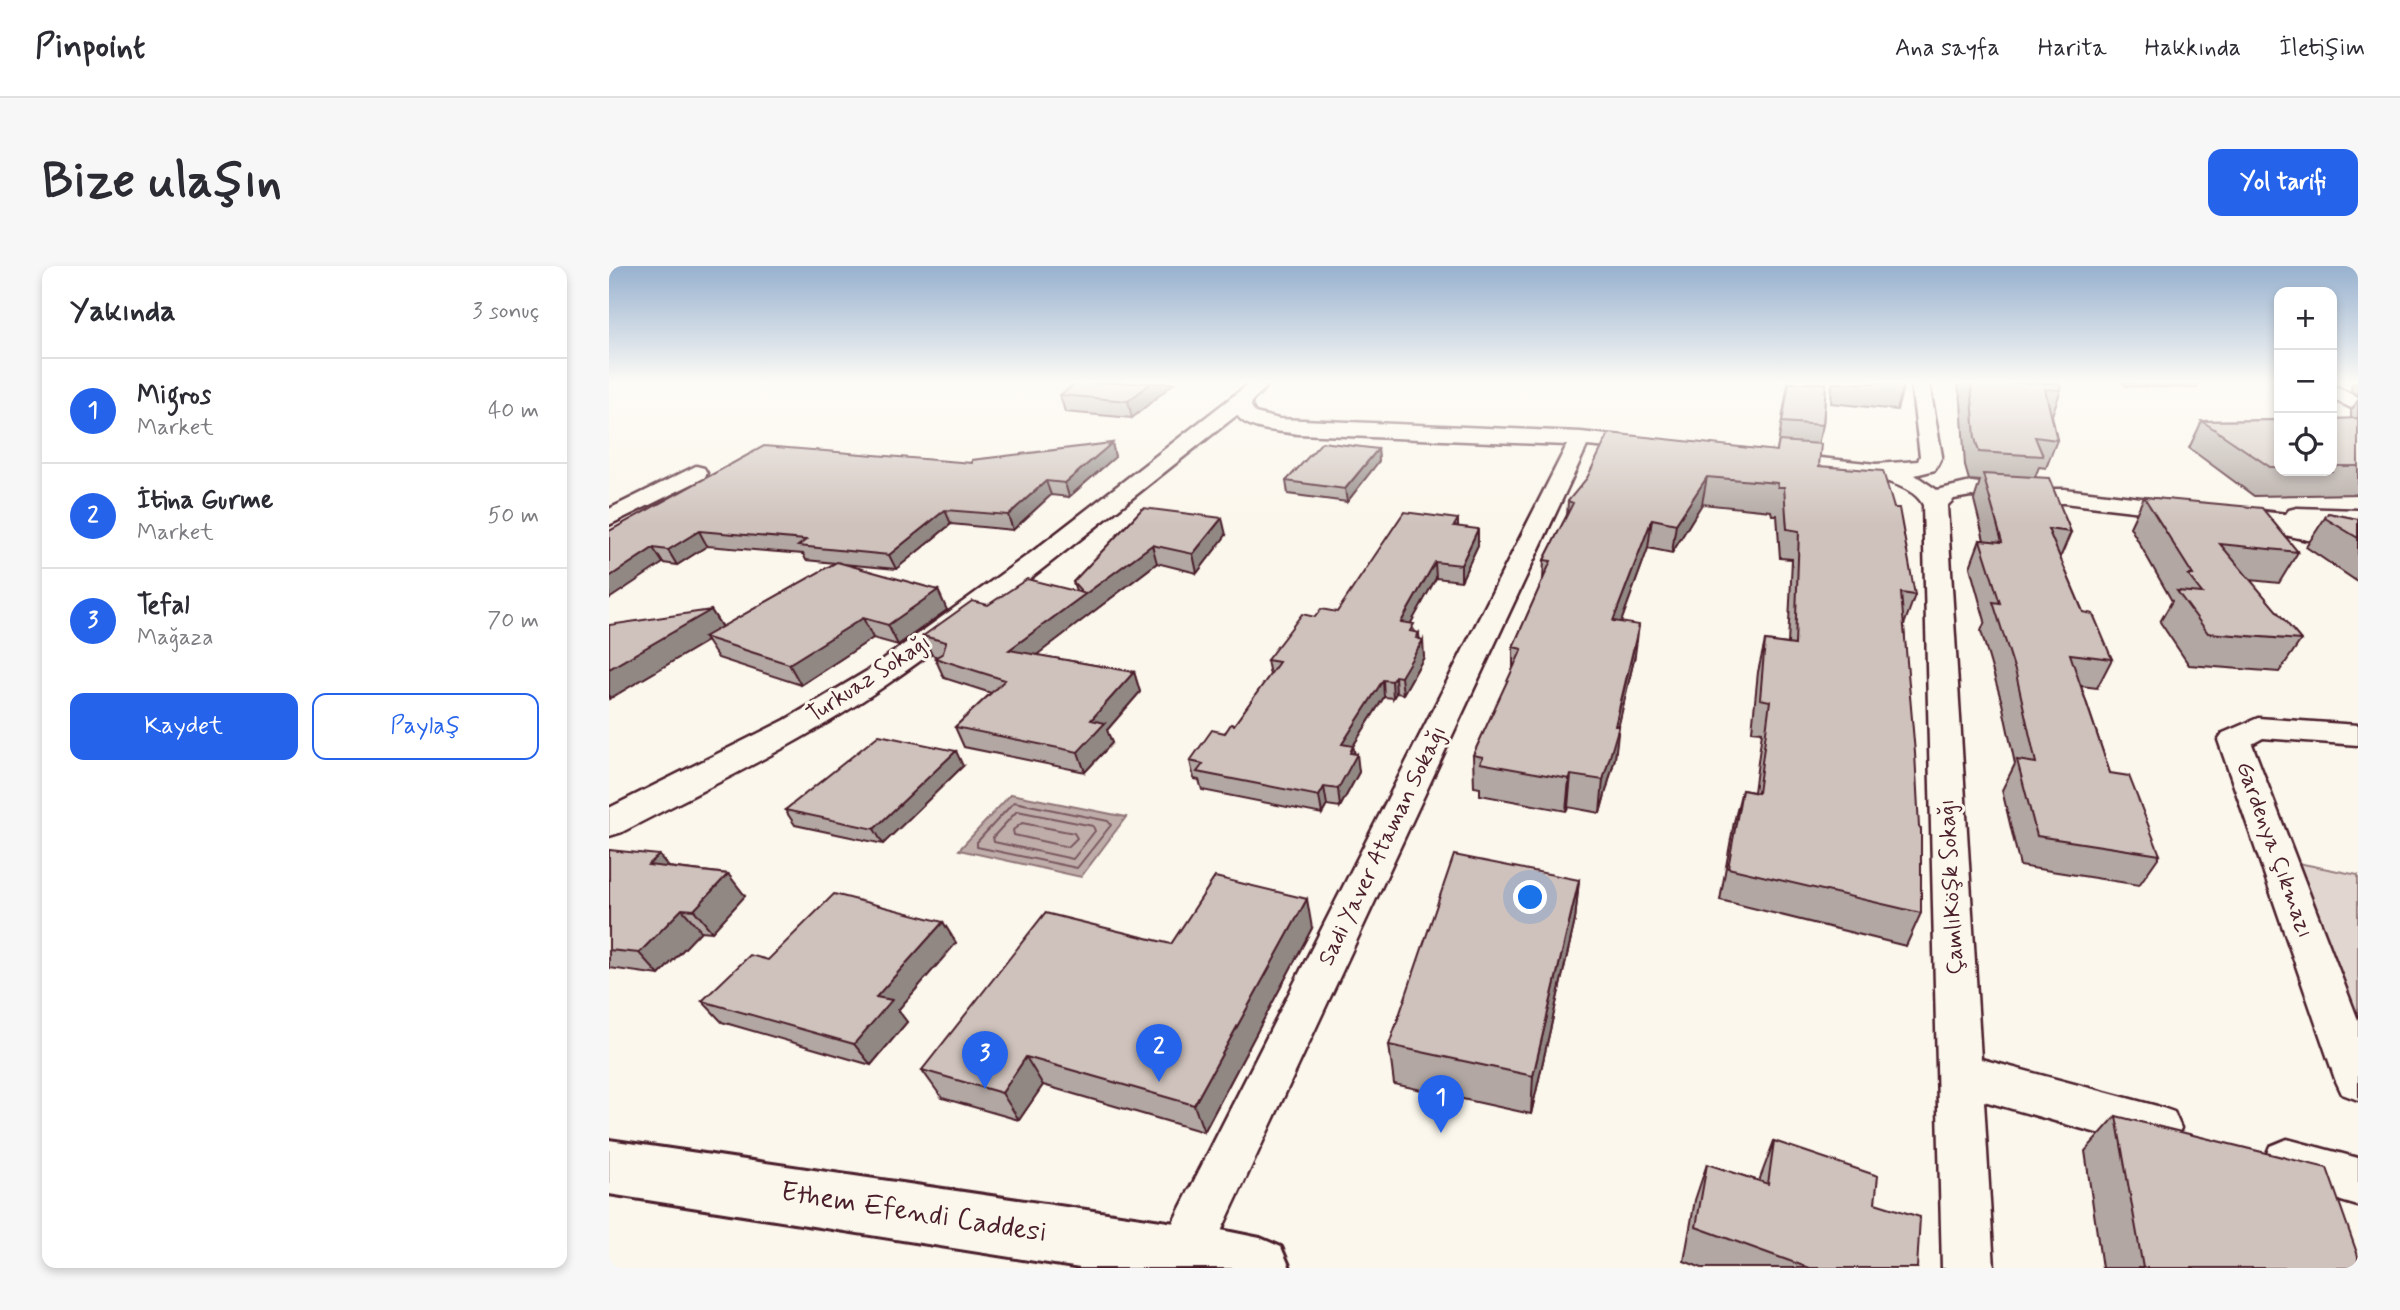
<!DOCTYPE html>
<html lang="tr">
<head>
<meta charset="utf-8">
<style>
	body { margin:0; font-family:Mynerve,sans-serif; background:#f7f7f7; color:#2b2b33 }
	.controls { position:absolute; right:21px; top:21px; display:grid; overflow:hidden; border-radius:14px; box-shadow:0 4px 10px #0003 }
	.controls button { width:63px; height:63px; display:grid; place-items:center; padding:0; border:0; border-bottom:2px solid #e1e1e2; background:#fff; color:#2b2b33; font:35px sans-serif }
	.you { position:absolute; left:922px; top:632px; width:24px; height:24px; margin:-18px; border:5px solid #fff; border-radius:50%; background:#1a73e8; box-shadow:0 0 0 10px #1a73e833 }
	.badge { display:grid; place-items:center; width:46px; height:46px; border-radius:50%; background:#2563eb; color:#fff; font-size:23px; font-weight:700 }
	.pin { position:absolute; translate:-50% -58px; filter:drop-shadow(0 2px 4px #0008) }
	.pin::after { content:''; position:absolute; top:37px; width:24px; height:21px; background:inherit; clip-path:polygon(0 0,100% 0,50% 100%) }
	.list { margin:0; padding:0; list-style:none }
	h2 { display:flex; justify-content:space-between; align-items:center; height:91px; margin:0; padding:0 28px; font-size:30px }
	h2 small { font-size:23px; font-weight:400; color:#7c7c81 }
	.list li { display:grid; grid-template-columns:46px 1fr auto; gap:21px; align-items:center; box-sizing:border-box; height:105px; padding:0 28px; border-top:2px solid #e1e1e2 }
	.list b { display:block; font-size:26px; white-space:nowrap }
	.list p { margin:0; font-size:23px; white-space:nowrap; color:#7c7c81 }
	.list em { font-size:23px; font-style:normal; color:#7c7c81 }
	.actions { display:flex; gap:14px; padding:21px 28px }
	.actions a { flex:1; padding:16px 0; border:2px solid #2563eb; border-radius:14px; text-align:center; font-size:24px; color:#2563eb }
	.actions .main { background:#2563eb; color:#fff }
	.icon { flex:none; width:38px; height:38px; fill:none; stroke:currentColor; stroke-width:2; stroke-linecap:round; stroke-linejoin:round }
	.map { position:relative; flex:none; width:1749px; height:1002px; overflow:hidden; border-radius:14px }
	header { display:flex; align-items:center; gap:42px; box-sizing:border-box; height:98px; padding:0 35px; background:#fff; border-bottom:2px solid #e1e1e2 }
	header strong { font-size:33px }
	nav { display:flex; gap:38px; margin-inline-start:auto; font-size:24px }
	.intro { display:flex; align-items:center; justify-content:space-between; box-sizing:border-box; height:168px; padding:0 42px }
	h1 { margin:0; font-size:49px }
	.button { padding:18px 32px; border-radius:14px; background:#2563eb; color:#fff; font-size:24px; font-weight:700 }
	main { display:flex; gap:42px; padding:0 42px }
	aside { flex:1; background:#fff; border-radius:14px; box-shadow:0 4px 10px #0003 }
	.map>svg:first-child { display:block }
</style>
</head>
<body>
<header>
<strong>Pinpoint</strong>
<nav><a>Ana sayfa</a><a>Harita</a><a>Hakkında</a><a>İletişim</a></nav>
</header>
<div class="intro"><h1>Bize ulaşın</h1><a class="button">Yol tarifi</a></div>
<main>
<aside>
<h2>Yakında<small>3 sonuç</small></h2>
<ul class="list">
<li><span class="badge">1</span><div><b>Migros</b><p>Market</p></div><em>40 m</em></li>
<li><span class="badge">2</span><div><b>İtina Gurme</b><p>Market</p></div><em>50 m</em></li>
<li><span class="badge">3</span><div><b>Tefal</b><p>Mağaza</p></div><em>70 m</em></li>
</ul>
<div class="actions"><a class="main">Kaydet</a><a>Paylaş</a></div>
</aside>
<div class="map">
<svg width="1749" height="1002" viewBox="0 0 1749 1002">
	<rect width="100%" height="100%" fill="#fbf7ec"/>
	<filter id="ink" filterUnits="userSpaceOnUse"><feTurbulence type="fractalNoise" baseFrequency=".0143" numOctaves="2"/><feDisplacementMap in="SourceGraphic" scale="14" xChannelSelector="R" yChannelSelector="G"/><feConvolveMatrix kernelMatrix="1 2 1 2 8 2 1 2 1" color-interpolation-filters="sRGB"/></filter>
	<g filter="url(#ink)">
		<path fill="#e2d7d0" stroke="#967b7e" stroke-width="2" d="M1679,595L1749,609V781Z"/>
		<path fill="#bfadaa" stroke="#907477" stroke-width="2" d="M402,528L517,551L472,611L350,584Z"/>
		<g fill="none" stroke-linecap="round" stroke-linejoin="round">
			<g stroke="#79585e" stroke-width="2">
				<path d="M405,536L499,555L502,559L468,602L368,581V576Z"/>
				<path d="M408,545L484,560L486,565L464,593L385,576L384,571Z"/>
				<path d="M413,557L465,567L468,572L459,581L405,569L404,564Z"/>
			</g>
			<g stroke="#4a1f2b" stroke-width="5">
				<g id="minor">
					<path d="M641,117H661L643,135L642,140L646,147L670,153L972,166L1042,174L1049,176L1052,180L1049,184L1042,186L978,180L595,1002H555L549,988L557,970L958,179L689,168C671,165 638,165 628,149C513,239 400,333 280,417C197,475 103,519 13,566L0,570V542L176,454L258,405L423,286Z"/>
					<path d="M1302,117H1320L1333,190L1326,204L1306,209L1328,224L1362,216L1422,223H1455L1575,237L1583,239L1587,244L1583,249L1575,251L1455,237H1422L1362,230L1345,233L1338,240L1372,793L1548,840L1565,846L1572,862L1565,878L1548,884L1375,835L1385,1002H1333L1314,239C1299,206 1199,204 1165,199L1157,198L1154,193L1157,188L1165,187L1267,198L1309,195L1311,190Z"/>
					<path d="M1723,119L1749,131V145L1723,133Z"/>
					<path d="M87,200L95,202L98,207L95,212L0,259V243Z"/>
					<path d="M1688,242L1749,244V258L1680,254L1676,249L1680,244Z"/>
					<path d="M1642,248L1749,271V285L1634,260L1630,255L1634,250Z"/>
					<path d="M1649,452L1749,459V479L1654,472L1643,478L1749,754V834L1733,828L1726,813L1609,474L1614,467Z"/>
					<path d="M1678,873L1749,892V940L1661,914L1654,897L1661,880Z"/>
				</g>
			</g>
			<g stroke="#4a1f2b" stroke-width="6">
				<path id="secondary" d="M0,874L607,963L651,972L672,981L681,1002H471L0,928Z"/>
			</g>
			<g stroke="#4a1f2b" stroke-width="6">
				<path id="primary" d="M1623,242L1749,257V273L1613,256L1609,250L1613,244Z"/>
			</g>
			<use href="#minor" fill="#fbf7ec" fill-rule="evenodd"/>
			<use href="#secondary" fill="#fbf7ec" fill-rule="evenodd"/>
			<use href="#primary" fill="#fbf7ec" fill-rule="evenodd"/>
		</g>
		<g fill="#b2a7a2" stroke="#4a1f2b" stroke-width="2">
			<path d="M468,117H565L523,152L456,146L451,129Z"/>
			<path d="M1179,117H1217L1214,159L1209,178L1210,200L1306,329L1295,359L1312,647L1297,680L1111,634L1125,556L1133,524L1145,526L1153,466L1143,465L1149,406L1156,375L1179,378L1183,293L1171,292L1168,249H1163L1162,245L1093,238L1063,287L1039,282L1012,356L1026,389L1009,460L1006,492L991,547L959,541L957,545L871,529V522L865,521L864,489L904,404V381L934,314L935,294L958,250L959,235L1168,185Z"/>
			<path d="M1223,117H1295V118L1288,144L1222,137Z"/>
			<path d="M1348,117H1450L1452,124L1443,149L1448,174L1437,202L1430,201L1426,211L1462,266L1451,292L1474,346L1503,393L1488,422L1472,420L1501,507L1551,589L1530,619L1411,600L1393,524L1406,498L1393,437L1372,365L1376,355L1361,301L1371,274H1375L1365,234L1371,215L1360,214L1356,200L1352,135Z"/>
			<path d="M1514,117H1589L1587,122L1517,120Z"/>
			<path d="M1743,117H1749V129L1742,125Z"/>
			<path d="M1749,134V228L1645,230L1580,182L1593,155L1670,154V205H1723V153H1742V145Z"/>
			<path d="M503,177L506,191L460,231L442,229L404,264L342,258L287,303L234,298L338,344L289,379L264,372L192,419L109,392L98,375L0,433L102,344L113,361L226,297L197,294L194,288L98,280L68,299L54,297L0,265L363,197Z"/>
			<path d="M769,183L770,195L738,236L679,228L677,215Z"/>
			<path d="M1535,231L1689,286L1670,317L1641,314L1692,374L1670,406L1580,399L1551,356L1563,335L1521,261Z"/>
			<path d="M534,242L617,269L588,307L548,297L427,389L525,406L531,426L498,464L503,477L476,506L355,481L346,461L382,427L335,412L326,392L329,391L323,389L314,370L379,339L467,325L464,316Z"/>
			<path d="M1719,247L1749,253V316L1697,281Z"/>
			<path d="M849,253V260L869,279L852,315L827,312L801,358L811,373L815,391L794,428L787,427L784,432L775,431L744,480L750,506L731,541L718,539L713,548L593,524L590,514L585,513L581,495L625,459L661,409L658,394L706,351L728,346Z"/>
			<path d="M354,500L274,578L186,559L176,544Z"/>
			<path d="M0,584L60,601L119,608L136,630L103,666L92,665L50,709L0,702Z"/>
			<path d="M970,614L966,654L922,848L785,818L780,779Z"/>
			<path d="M334,656L347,677L289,744L298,756L262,799L113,756L93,735L159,694Z"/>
			<path d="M703,662L595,866L434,819L410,854L333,832L313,804L562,678Z"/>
			<path d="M1507,850L1749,1002H1493L1476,885Z"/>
			<path d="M1165,875L1266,937L1308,1002H1093L1075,995L1086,934L1098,898L1150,915Z"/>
		</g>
		<g fill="#918884" stroke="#4a1f2b" stroke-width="2">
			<path d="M542,117H565L523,152L519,135Z"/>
			<path d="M503,177L506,191L460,231L456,217Z"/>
			<path d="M769,183L770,195L738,236L736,223Z"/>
			<path d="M1098,211L1093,238L1063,287L1067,258Z"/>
			<path d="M437,215L442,229L404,264L399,249Z"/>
			<path d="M336,244L342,258L287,303L280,289Z"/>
			<path d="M613,252L617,269L588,307L584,288Z"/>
			<path d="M1043,253L1039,282L1001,386L1004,355Z"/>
			<path d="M869,263V279L852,315V299Z"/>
			<path d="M90,265L98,280L68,299L59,284Z"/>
			<path d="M543,279L548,297L408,404L400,384Z"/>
			<path d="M44,282L54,297L0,333V311Z"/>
			<path d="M826,296L827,312L793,373L792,356Z"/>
			<path d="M329,324L338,344L289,379L279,359Z"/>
			<path d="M102,344L115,365L95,371L98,375L0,433V403Z"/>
			<path d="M254,352L264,372L192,419L180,398Z"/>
			<path d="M1030,359L1026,389L1008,467L1010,460L1006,492L991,547L994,514Z"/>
			<path d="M810,367L811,380L814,374L815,391L794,428L792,411L807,372Z"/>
			<path d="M525,406L531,426L498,464L503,477L476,506L469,486L482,454Z"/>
			<path d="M786,410L787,427L784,432L783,415Z"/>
			<path d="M774,414L775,431L744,480L746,491L748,488L750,506L731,541L729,523L733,478Z"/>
			<path d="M347,485L354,500L274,578L265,563Z"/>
			<path d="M962,509L959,541L957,545L960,513Z"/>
			<path d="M715,521L718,539L713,548L710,530Z"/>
			<path d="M50,589L68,611L39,599Z"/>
			<path d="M119,608L136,630L103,666L85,644Z"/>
			<path d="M970,614L966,654L922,848L924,810Z"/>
			<path d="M698,633L703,662L595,866L585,839Z"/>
			<path d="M73,643L92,665L50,709L30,687Z"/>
			<path d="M334,656L347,677L289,744L298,756L262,799L245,778L267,731Z"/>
			<path d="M417,791L434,819L410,854L393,827Z"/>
		</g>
		<g fill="#cfc2bc" stroke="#4a1f2b" stroke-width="2">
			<path d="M468,117H542L519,135L451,129Z"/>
			<path d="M1180,117H1217L1214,159L1173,156Z"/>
			<path d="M1362,117H1450L1452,124L1436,123L1448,174L1426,171L1434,190L1370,186L1366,172Z"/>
			<path d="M1749,152V200H1723V153Z"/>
			<path d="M1670,154V201H1661L1593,155Z"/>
			<path d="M1000,167L1168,185L1170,175L1212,178L1210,200L1274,205L1285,242H1290L1306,329L1292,327L1306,487L1310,561L1312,562V647L1119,602L1133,524L1149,527L1161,435L1151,433L1156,375L1186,379L1190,265L1178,263L1175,221H1169L1168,217L1098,211L1067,258L1043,253L1004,355L1030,359L1006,460H1010L994,514L962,509L960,513L871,497L874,491L864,489L913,383L904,381L942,295L935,294L964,237L959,235L978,212Z"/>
			<path d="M713,176L769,183L736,223L677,215Z"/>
			<path d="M503,177L456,217L437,215L399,249L336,244L280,289L189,280L197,274L90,265L59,284L44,282L0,311V265L155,180L363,197V194Z"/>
			<path d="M1374,208L1440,212L1462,266L1439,263L1474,346L1484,348L1503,393L1461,388L1501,507L1520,510L1551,589L1428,570L1408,494L1427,497L1407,408L1384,336L1391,337L1371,274L1393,276Z"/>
			<path d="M1535,231L1653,242L1689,286L1611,278L1692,374L1599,367L1568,325L1593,327L1579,309H1584Z"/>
			<path d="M534,242L613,252L584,288L543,279L400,384L525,406L482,454L496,457L469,486L346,461L396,414L326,392L334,387L337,376L314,370L363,335L379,339L418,313L474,327L464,316Z"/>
			<path d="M795,246L849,253L845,260L869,263L852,299L826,296L792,356L805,358L801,365L810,367L807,372L814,374L792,411L786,410L783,415L774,414L733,478L744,480L741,487L748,488L729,523L715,521L710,530L588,506L594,498L581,495L603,464L616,467L622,458L625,459L670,396L658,394L693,348L706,351L712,343L728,346Z"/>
			<path d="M1719,247L1749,253V272L1716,252Z"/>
			<path d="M228,296L329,324L279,359L254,352L180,398L95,371Z"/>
			<path d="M102,344L0,403V359Z"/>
			<path d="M270,469L347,485L265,563L176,544Z"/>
			<path d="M0,584L50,589L39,599L119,608L85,644L73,643L30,687L0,684Z"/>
			<path d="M845,589L970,614L924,810L780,779Z"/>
			<path d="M606,611L698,633L585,839L417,791L393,827L313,804L436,647L562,678Z"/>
			<path d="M225,628L334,656L267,731L283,734L245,778L93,735L141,689L159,694Z"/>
			<path d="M1507,850L1718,902L1749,990V1002H1534Z"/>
			<path d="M1165,875L1269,910L1266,937L1311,951L1308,1002H1200L1087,961L1098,898L1159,918Z"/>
		</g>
	</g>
	<linearGradient id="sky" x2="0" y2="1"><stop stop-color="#97b1cf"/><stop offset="0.45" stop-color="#fdfbf6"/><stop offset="1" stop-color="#fdfbf6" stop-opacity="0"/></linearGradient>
	<rect width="1749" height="258" fill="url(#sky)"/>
	<g text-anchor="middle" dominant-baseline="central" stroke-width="6" stroke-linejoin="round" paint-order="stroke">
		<g font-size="23" fill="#4a1f2b" stroke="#fbf7ec">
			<text transform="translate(260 413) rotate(-33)">Turkuaz Sokağı</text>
			<text transform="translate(774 580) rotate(-64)">Sadi Yaver Ataman Sokağı</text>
			<text transform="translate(1665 584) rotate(70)">Gardenya Çıkmazı</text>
			<text transform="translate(1343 621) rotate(-93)">ÇamlıKöşk Sokağı</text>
		</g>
		<g font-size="28" fill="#4a1f2b" stroke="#fbf7ec">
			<text transform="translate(305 947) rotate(9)">Ethem Efendi Caddesi</text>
		</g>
	</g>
</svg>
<div class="controls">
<button>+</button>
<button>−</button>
<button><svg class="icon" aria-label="locate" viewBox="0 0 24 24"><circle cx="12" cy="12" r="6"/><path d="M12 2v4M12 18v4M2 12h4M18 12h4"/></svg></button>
</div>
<div class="you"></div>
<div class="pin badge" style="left:832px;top:867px">1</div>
<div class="pin badge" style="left:550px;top:816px">2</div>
<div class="pin badge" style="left:376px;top:823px">3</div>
</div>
</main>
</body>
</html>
